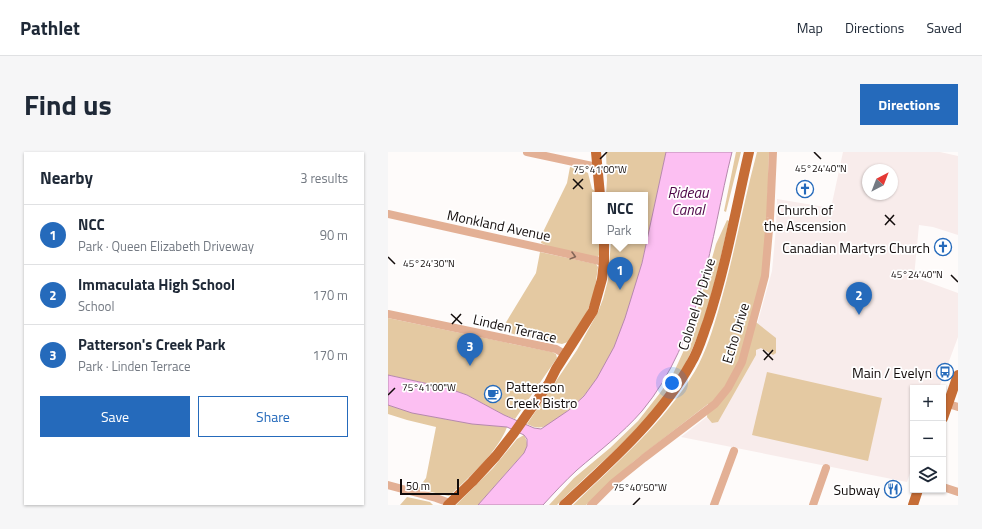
<!DOCTYPE html>
<html lang="en">
<head>
<meta charset="utf-8">
<style>
	body { margin:0; font-family:"Titillium Web",sans-serif; background:#f6f6f7; color:#1f2937 }
	.controls { position:absolute; right:12px; bottom:12px; display:grid; overflow:hidden; border-radius:0px; box-shadow:0 1px 3px #0004 }
	.controls button { width:36px; height:36px; display:grid; place-items:center; padding:0; border:0; border-bottom:1px solid #e0e1e3; background:#fff; color:#1f2937; font:20px sans-serif }
	.compass { position:absolute; left:474px; top:12px; width:36px; height:36px; border-radius:50%; background:#fff; box-shadow:0 1px 3px #0004; rotate:42deg }
	.scale { position:absolute; left:12px; bottom:10px; width:59px; box-sizing:border-box; padding-left:4px; border:2px solid #120c0b; border-top:0; font-size:11px; line-height:14px; white-space:nowrap; color:#120c0b; -webkit-text-stroke:3px #fff; paint-order:stroke }
	.you { position:absolute; left:284px; top:231px; width:14px; height:14px; margin:-10px; border:3px solid #fff; border-radius:50%; background:#1a73e8; box-shadow:0 0 0 6px #1a73e833 }
	.badge { display:grid; place-items:center; width:26px; height:26px; border-radius:50%; background:#256abb; color:#fff; font-size:13px; font-weight:700 }
	.pin { position:absolute; translate:-50% -33px; filter:drop-shadow(0 1px 2px #0008) }
	.pin::after { content:''; position:absolute; top:21px; width:14px; height:12px; background:inherit; clip-path:polygon(0 0,100% 0,50% 100%) }
	.popup { position:absolute; left:204px; top:40px; width:56px; height:52px; box-sizing:border-box; display:grid; place-content:center; border-radius:0px; background:#fff; filter:drop-shadow(0 1px 3px #0005); font-size:13px; white-space:nowrap; color:#747a83 }
	.popup b { font-size:15px; color:#1f2937 }
	.popup::after { content:''; position:absolute; left:50%; top:100%; margin-left:-8px; border:8px solid transparent; border-top-color:#fff }
	.list { margin:0; padding:0; list-style:none }
	h2 { display:flex; justify-content:space-between; align-items:center; height:52px; margin:0; padding:0 16px; font-size:17px }
	h2 small { font-size:13px; font-weight:400; color:#747a83 }
	.list li { display:grid; grid-template-columns:26px 1fr auto; gap:12px; align-items:center; box-sizing:border-box; height:60px; padding:0 16px; border-top:1px solid #e0e1e3 }
	.list b { display:block; font-size:15px; white-space:nowrap }
	.list p { margin:0; font-size:13px; white-space:nowrap; color:#747a83 }
	.list em { font-size:13px; font-style:normal; color:#747a83 }
	.actions { display:flex; gap:8px; padding:12px 16px }
	.actions a { flex:1; padding:9px 0; border:1px solid #256abb; border-radius:0px; text-align:center; font-size:14px; color:#256abb }
	.actions .main { background:#256abb; color:#fff }
	.icon { flex:none; width:22px; height:22px; fill:none; stroke:currentColor; stroke-width:2; stroke-linecap:round; stroke-linejoin:round }
	.map { position:relative; flex:none; width:570px; height:353px; overflow:hidden; border-radius:0px }
	header { display:flex; align-items:center; gap:24px; box-sizing:border-box; height:56px; padding:0 20px; background:#fff; border-bottom:1px solid #e0e1e3 }
	header strong { font-size:19px }
	nav { display:flex; gap:22px; margin-inline-start:auto; font-size:14px }
	.intro { display:flex; align-items:center; justify-content:space-between; box-sizing:border-box; height:96px; padding:0 24px }
	h1 { margin:0; font-size:28px }
	.button { padding:10px 18px; border-radius:0px; background:#256abb; color:#fff; font-size:14px; font-weight:700 }
	main { display:flex; gap:24px; padding:0 24px }
	aside { flex:1; background:#fff; border-radius:0px; box-shadow:0 1px 3px #0004 }
	.map>svg:first-child { display:block }
</style>
</head>
<body>
<header>
<strong>Pathlet</strong>
<nav><a>Map</a><a>Directions</a><a>Saved</a></nav>
</header>
<div class="intro"><h1>Find us</h1><a class="button">Directions</a></div>
<main>
<aside>
<h2>Nearby<small>3 results</small></h2>
<ul class="list">
<li><span class="badge">1</span><div><b>NCC</b><p>Park · Queen Elizabeth Driveway</p></div><em>90 m</em></li>
<li><span class="badge">2</span><div><b>Immaculata High School</b><p>School</p></div><em>170 m</em></li>
<li><span class="badge">3</span><div><b>Patterson's Creek Park</b><p>Park · Linden Terrace</p></div><em>170 m</em></li>
</ul>
<div class="actions"><a class="main">Save</a><a>Share</a></div>
</aside>
<div class="map">
<svg width="570" height="353" viewBox="0 0 570 353">
	<rect width="100%" height="100%" fill="#fefbfa"/>
	<path fill="#f8eceb" fill-rule="evenodd" d="M455,0H552L570,4V83L545,75L531,73L526,125L570,141V185L551,236H525V312L519,330L293,285L334,253L360,205L384,119L388,76L389,47L443,56ZM480,18H504V42H480Z"/>
	<g fill="#e4c9a2">
		<path d="M218,0H278C275,16 271,32 268,48C256,103 241,180 209,227C200,241 187,253 173,264C161,273 154,280 139,272L189,198L210,160L215,147L220,128L223,89H257V43H218L219,28Z"/>
		<path d="M348,0H353L338,60L336,59Z"/>
		<path d="M369,0H381L378,106L364,167L388,186V201L385,203L373,196L368,198V203L330,270L324,271L319,265L320,252L245,310L198,353H185C228,311 276,271 307,219C318,200 325,177 331,156C346,105 355,52 369,0Z"/>
		<path d="M182,15L192,17L200,21L204,37L207,39V89H213L212,101L210,105L164,96L153,91L155,80L179,31Z"/>
		<path d="M339,68L341,69C329,121 318,178 290,225C260,274 209,312 169,353H161L186,326L222,296L250,269L272,241L285,222L302,185L328,92Z"/>
		<path d="M152,100L203,111L208,112L210,115L207,136L203,150L198,162L180,190L174,192L125,182L114,177L148,121Z"/>
		<path d="M0,166L164,200L168,202L169,206L127,267L116,263L79,243L59,236L0,223Z"/>
		<path d="M379,220L494,246L480,309L364,283Z"/>
		<path d="M0,253C39,266 79,271 119,275C111,298 80,327 61,344L30,337L38,326L48,275L19,268L0,262Z"/>
		<path d="M136,283C140,290 140,295 136,301L90,353H68L105,316L129,287Z"/>
		<path d="M19,345L42,350L45,353H12Z"/>
	</g>
	<path fill="#fcbff2" stroke="#b689ad" d="M278,0H344C322,88 314,187 254,259C234,282 211,299 189,318C177,329 166,341 155,353H90L136,301L139,294V287L136,283L119,275L84,272L24,261L0,253V223L59,236L79,243L116,263L146,276L153,277L181,258L196,244L209,226L226,195L237,166L254,111Z"/>
	<g fill="none" stroke-linecap="round" stroke-linejoin="round">
		<g stroke="#e3b095" stroke-width="8">
			<path d="M139,0L209,15"/>
			<path d="M0,62L216,110"/>
			<path d="M0,162L168,197L178,203"/>
			<path d="M560,252L570,255"/>
			<path d="M0,333L48,346L62,351"/>
			<path d="M555,335L570,340"/>
			<path d="M203,353L225,331L256,306L327,252L340,236L354,210L377,124L382,66L385,0"/>
			<path d="M326,353L346,299"/>
			<path d="M425,353L438,316"/>
		</g>
		<g stroke="#c66d36" stroke-width="10">
			<path d="M208,0L212,43"/>
			<path d="M555,266L570,223"/>
			<path d="M60,353L84,330L108,304L126,281L161,231L168,217L205,159L214,127L216,110V89"/>
			<path d="M176,353C221,311 273,266 303,211C311,198 315,182 320,169C338,114 348,56 361,0"/>
			<path d="M525,353L530,338"/>
		</g>
	</g>
	<defs><path id="oneway-chevron" d="M-2-3.5L2.5 0L-2 3.5" fill="none" stroke-width="1.6" stroke-linecap="round" stroke-linejoin="round"/></defs>
	<use stroke="#856657" href="#oneway-chevron" transform="translate(185 104) rotate(15)"/>
	<path fill="none" stroke="#120c0b" stroke-width="1.5" d="M426,0L433,7M212,7L219,0M185,27L195,37M185,37L195,27M497,63L507,73M497,73L506,63M0,105L7,112M563,123L570,130M63,162L74,172M64,172L73,162M375,198L385,208M376,208L385,198M0,243L7,236M245,353L252,346"/>
	<defs>
		<g id="church-ring" transform="scale(0.9)"><circle r="9.5" fill="#fff" stroke="#256abb" stroke-width="1.5"/><path d="M-1.2-6h2.4v3.5h3.3v2.4h-3.3V6h-2.4V-.1h-3.3v-2.4h3.3Z" fill="#256abb"/></g>
		<g id="bus-ring" transform="scale(0.9)"><circle r="9.5" fill="#fff" stroke="#256abb" stroke-width="1.5"/><path d="M-5-6H5V4H4V6H2V4H-2V6H-4V4H-5ZM-3.5-4V0h7V-4ZM-3.5 1.2v1.5H-2V1.2ZM2 1.2v1.5H3.5V1.2Z" fill="#256abb"/></g>
		<g id="cafe-ring" transform="scale(0.9)"><circle r="9.5" fill="#fff" stroke="#256abb" stroke-width="1.5"/><path d="M-5.5-4.5H6V0H3Q3 3.5 0 3.5H-2.5Q-5.5 3.5-5.5 0ZM3-3.2v2h1.7v-2ZM-6 4.5H4V6H-6Z" fill="#256abb"/></g>
		<g id="restaurant-ring" transform="scale(0.9)"><circle r="9.5" fill="#fff" stroke="#256abb" stroke-width="1.5"/><path d="M-5-6h1v4h1v-4h1v4h1v-4h1v5L-1.5 .5V6h-2V.5L-5-1ZM5-6V6H3V1.5H1.5Q1.5-4 5-6Z" fill="#256abb"/></g>
	</defs>
	<g fill-rule="evenodd">
		<use href="#church-ring" x="417" y="37"/>
		<use href="#church-ring" x="555" y="95"/>
		<use href="#bus-ring" x="557" y="220"/>
		<use href="#cafe-ring" x="105" y="242"/>
		<use href="#restaurant-ring" x="505" y="337"/>
	</g>
	<g text-anchor="middle" dominant-baseline="central" stroke-width="3.5" stroke-linejoin="round" paint-order="stroke">
		<g font-size="14" fill="#120c0b" stroke="#fff" text-anchor="end">
			<text x="417" y="57" text-anchor="middle">Church of<tspan x="417" dy="16">the Ascension</tspan></text>
			<text x="542" y="95">Canadian Martyrs Church</text>
			<text x="544" y="220">Main / Evelyn</text>
			<text x="118" y="234" text-anchor="start">Patterson<tspan x="118" dy="16">Creek Bistro</tspan></text>
			<text x="492" y="337">Subway</text>
		</g>
		<g font-size="14" fill="#120c0b" stroke="#fff">
			<text transform="translate(111 73) rotate(12)">Monkland Avenue</text>
			<text transform="translate(308 152) rotate(-73)">Colonel By Drive</text>
			<text transform="translate(127 176) rotate(13)">Linden Terrace</text>
			<text transform="translate(347 181) rotate(-73)">Echo Drive</text>
		</g>
		<g font-size="15" font-style="italic" fill="#4d0547" stroke="#fff">
			<text x="300" y="40">Rideau<tspan x="300" dy="17">Canal</tspan></text>
		</g>
	</g>
	<g font-size="10" text-anchor="middle" fill="#120c0b" stroke="#fff" stroke-width="3.5" stroke-linejoin="round" paint-order="stroke">
		<text x="433" y="20">45°24'40"N</text>
		<text x="212" y="21">75°41'00"W</text>
		<text x="41" y="115">45°24'30"N</text>
		<text x="529" y="126">45°24'40"N</text>
		<text x="41" y="239">75°41'00"W</text>
		<text x="252" y="339">75°40'50"W</text>
	</g>
</svg>
<div class="controls">
<button>+</button>
<button>−</button>
<button><svg class="icon" aria-label="layers" viewBox="0 0 24 24"><path d="M12 4l9 5-9 5-9-5zM3 14l9 5 9-5"/></svg></button>
</div>
<svg class="compass" viewBox="-18 -18 36 36"><path d="M0-13l5 13h-10z" fill="#e53935"/><path d="M0 13l5-13h-10z" fill="#747a83"/></svg>
<div class="scale">50 m</div>
<div class="you"></div>
<div class="pin badge" style="left:232px;top:138px">1</div>
<div class="popup"><b>NCC</b>Park</div>
<div class="pin badge" style="left:471px;top:163px">2</div>
<div class="pin badge" style="left:82px;top:214px">3</div>
</div>
</main>
</body>
</html>
